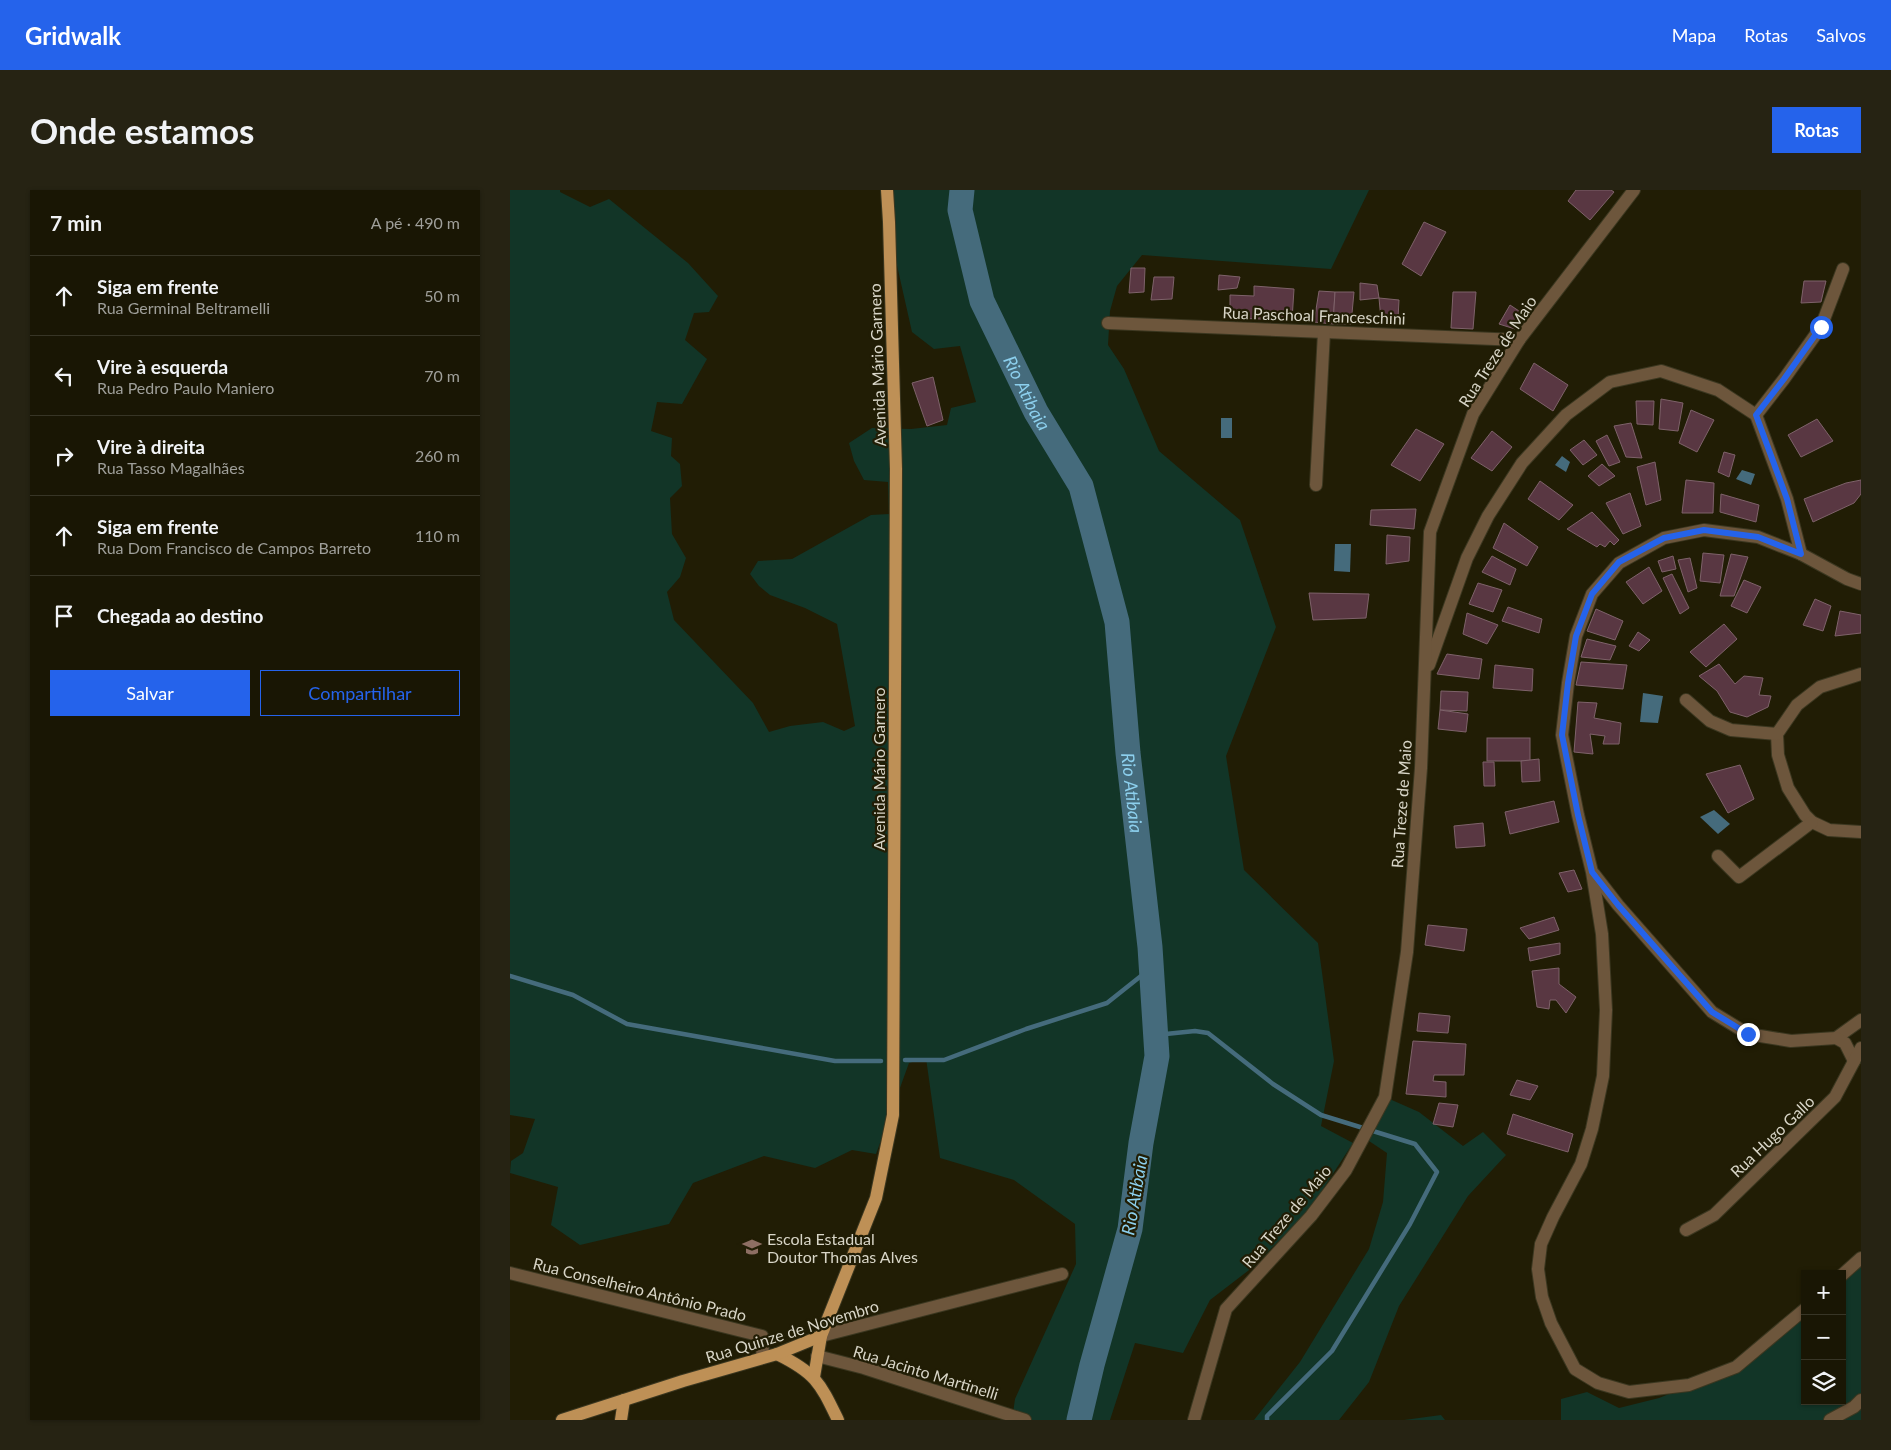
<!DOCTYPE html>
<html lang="pt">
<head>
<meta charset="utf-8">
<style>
	body { margin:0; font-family:Lato,sans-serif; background:#262313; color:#f1f3f6 }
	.controls { position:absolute; right:15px; bottom:15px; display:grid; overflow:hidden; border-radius:0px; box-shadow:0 1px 4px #0004 }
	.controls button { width:45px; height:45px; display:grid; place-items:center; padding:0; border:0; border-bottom:1px solid #373526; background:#191604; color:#f1f3f6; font:25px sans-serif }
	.stop { position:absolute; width:15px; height:15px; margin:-11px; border:4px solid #2563eb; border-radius:50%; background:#fff }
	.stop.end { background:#2563eb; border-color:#fff; box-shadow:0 1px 5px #0008 }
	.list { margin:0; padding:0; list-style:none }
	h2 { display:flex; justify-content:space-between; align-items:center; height:65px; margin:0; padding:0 20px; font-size:21px }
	h2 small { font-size:16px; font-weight:400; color:#9f9f9a }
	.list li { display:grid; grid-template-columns:32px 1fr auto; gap:15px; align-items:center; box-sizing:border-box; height:80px; padding:0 20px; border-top:1px solid #373526 }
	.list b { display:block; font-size:19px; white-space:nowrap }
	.list p { margin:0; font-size:16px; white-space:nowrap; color:#9f9f9a }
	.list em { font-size:16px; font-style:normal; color:#9f9f9a }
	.actions { display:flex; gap:10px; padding:15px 20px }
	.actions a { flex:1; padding:11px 0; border:1px solid #2563eb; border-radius:0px; text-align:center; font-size:18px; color:#2563eb }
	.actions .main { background:#2563eb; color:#fff }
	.icon { flex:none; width:28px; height:28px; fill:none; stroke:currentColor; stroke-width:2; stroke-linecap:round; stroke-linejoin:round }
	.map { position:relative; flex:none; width:1351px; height:1230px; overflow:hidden; border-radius:0px }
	header { display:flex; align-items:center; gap:30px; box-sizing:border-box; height:70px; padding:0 25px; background:#2563eb; color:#fff }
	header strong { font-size:24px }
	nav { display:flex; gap:28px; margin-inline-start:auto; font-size:18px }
	.intro { display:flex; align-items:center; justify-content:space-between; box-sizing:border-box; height:120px; padding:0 30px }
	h1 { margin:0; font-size:35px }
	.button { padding:12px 22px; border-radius:0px; background:#2563eb; color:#fff; font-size:18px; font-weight:700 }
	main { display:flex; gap:30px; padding:0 30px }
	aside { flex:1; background:#191604; border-radius:0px; box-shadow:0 1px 4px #0004 }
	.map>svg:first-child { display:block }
</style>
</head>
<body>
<header>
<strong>Gridwalk</strong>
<nav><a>Mapa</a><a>Rotas</a><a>Salvos</a></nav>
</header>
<div class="intro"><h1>Onde estamos</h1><a class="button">Rotas</a></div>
<main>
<aside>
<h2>7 min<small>A pé · 490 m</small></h2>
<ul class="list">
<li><svg class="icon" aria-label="ahead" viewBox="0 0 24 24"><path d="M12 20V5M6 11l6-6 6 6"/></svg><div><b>Siga em frente</b><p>Rua Germinal Beltramelli</p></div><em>50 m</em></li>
<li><svg class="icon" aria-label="left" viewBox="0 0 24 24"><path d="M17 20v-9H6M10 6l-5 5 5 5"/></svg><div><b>Vire à esquerda</b><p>Rua Pedro Paulo Maniero</p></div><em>70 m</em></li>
<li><svg class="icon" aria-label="right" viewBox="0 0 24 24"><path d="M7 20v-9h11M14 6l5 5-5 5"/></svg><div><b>Vire à direita</b><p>Rua Tasso Magalhães</p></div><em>260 m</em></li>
<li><svg class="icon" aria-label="ahead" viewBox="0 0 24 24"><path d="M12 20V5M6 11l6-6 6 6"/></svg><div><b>Siga em frente</b><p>Rua Dom Francisco de Campos Barreto</p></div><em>110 m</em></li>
<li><svg class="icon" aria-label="arrive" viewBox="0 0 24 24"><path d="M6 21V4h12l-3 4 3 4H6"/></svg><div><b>Chegada ao destino</b></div></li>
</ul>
<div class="actions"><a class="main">Salvar</a><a>Compartilhar</a></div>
</aside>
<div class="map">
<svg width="1351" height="1230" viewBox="0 0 1351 1230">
	<rect width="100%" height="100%" fill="#211d05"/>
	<g fill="#123527">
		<path d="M0,0H50V2L80,17L99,9L178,73L208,106L199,122L184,123L175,150L197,169L172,214L147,212L141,241L162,248L161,266L170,274L172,296L160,308L162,344L176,368L170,387L157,402L164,430L243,513L259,542L280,536L313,532L334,541L345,536L327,434L295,418L260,405L249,396L240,384L248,371L282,369L361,325L379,324L378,292L354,290L344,271L339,253L362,238L401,239L437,235L441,218L466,212L450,156L424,159L402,142L370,0H859L821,79L632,65L607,96L600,121L598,155L614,179L649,261L730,330L766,437L716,566L734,680L808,753L824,871L811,936L843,953L800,1019L743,1077L700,1110L673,1163L625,1153L600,1230H502L505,1209L566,1074L565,1034L504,990L430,968L416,868L399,873L366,964L342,960L305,978L254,966L183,993L159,1034L70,1055L41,1035L48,997L0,983L1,971L13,963L25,929L0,925Z"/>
		<path d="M875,907L909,922L953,956L973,942L996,965L958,1006L889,1116L859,1192L829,1230H744L790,1172L859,1059L873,1012L877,963L859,951Z"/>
		<path d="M1351,1063V1230H1051V1209L1077,1202L1109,1218L1149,1208L1226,1177L1295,1118V1211H1332V1084Z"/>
		<path d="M931,1225L935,1230H894Z"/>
	</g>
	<g fill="#456b7c">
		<rect x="711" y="228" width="11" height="20"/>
		<path d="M1052,266L1060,272L1056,282L1045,275Z"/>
		<path d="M1232,280L1245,284L1241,295L1226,289Z"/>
		<path d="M825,354H841L840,382L824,381Z"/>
		<path d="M1133,503L1153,506L1148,533L1130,532Z"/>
		<path d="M1204,620L1220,634L1208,644L1190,627Z"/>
	</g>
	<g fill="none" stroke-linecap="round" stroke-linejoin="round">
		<g stroke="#456b7c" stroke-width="4.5">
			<path d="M0,786L63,805L117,834L325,871H371"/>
			<path d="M646,845L685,841L698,843L763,894L811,925L905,954L927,982L900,1034L822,1161L757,1226V1230"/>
			<path d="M395,870H434L516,839L597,813L641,778"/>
		</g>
		<path stroke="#456b7c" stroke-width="25" id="s1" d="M452,0L450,20L472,111L526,222L571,296L607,432L618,563L640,757L647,866L631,953L620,1039L582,1175L569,1230"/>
	</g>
	<g fill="#593742" stroke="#7e626a">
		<path d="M1066,0H1101L1104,2L1080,30L1058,11Z"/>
		<path d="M914,32L936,42L911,86L892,74Z"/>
		<path d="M621,78H635L634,102L619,103Z"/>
		<path d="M709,85L730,87L727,98L708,100Z"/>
		<path d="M644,87H664L662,109L641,110Z"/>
		<path d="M1294,91H1316L1311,112L1291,113Z"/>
		<path d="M850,93L867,95L869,108L850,110Z"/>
		<path d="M744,96L784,99L782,130L720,128V105L744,106Z"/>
		<path d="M809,101L825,102L823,134L804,132Z"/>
		<path d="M825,102H844L841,134H823Z"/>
		<path d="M943,102H966L963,139L941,138Z"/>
		<path d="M869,108L889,110L888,129L871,130Z"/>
		<path d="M1000,115L1015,125L1005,139L989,134Z"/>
		<path d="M1024,173L1058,195L1043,221L1010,199Z"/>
		<path d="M423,187L433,230L417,236L402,193Z"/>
		<path d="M1151,209L1173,213L1168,241L1149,239Z"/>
		<path d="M1126,211H1144L1143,235L1127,234Z"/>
		<path d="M1181,220L1204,230L1187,262L1169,253Z"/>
		<path d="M1307,229L1323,251L1291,267L1278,245Z"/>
		<path d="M1121,233L1132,268L1116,267L1104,236Z"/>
		<path d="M906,239L934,254L910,291L881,275Z"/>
		<path d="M982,241L1002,257L982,281L961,268Z"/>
		<path d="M1097,245L1110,272L1099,276L1086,251Z"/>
		<path d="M1074,250L1087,265L1073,275L1060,260Z"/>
		<path d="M1214,262L1225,265L1219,287L1208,282Z"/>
		<path d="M1145,272L1151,310L1136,315L1127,277Z"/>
		<path d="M1092,274L1105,286L1089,296L1078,286Z"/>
		<path d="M1176,290L1204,293L1203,323H1172Z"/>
		<path d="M1351,290V304L1344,313L1303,332L1294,309L1336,293Z"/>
		<path d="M1030,291L1063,315L1049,330L1018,309Z"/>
		<path d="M1120,303L1131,336L1113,344L1096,313Z"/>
		<path d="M1211,304L1249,315L1246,332L1210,322Z"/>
		<path d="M906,319L904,339L860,335L861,320Z"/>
		<path d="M1082,322L1109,350L1104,355L1100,351L1095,357L1090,354L1087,357L1057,339Z"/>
		<path d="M994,333L1028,357L1017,376L983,358Z"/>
		<path d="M877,345L900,347L899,371L876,374Z"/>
		<path d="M1193,363L1214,365L1210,393L1190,391Z"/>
		<path d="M1221,364L1238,367L1224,406H1210Z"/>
		<path d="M982,366L1006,379L1000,395L972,382Z"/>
		<path d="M1163,366L1166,379L1152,382L1148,371Z"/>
		<path d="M1180,368L1187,398L1178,402L1168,370Z"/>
		<path d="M1139,377L1152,401L1133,414L1116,392Z"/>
		<path d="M1162,384L1179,418L1170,424L1153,388Z"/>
		<path d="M1234,390L1251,397L1237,423L1221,416Z"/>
		<path d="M968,393L992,400L983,422L959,414Z"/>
		<path d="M799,403L859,404L856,428L803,430Z"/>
		<path d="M1305,409L1321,416L1313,441L1293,435Z"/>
		<path d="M998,417L1032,429L1029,443L992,431Z"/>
		<path d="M1086,419L1113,431L1105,450L1077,441Z"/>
		<path d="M1330,421L1351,425V443L1325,446Z"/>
		<path d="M957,423L988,435L977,454L953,444Z"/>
		<path d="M1214,434L1227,449L1196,477L1180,462Z"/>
		<path d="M1128,442L1140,450L1129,461L1119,456Z"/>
		<path d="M1077,449L1106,456L1100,470L1071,467Z"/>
		<path d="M937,464L972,469L969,489L927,484Z"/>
		<path d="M1071,472L1117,475L1113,499L1066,495Z"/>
		<path d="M1209,474L1225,494L1234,486L1253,488L1249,505L1261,506L1258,517L1237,527L1220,522L1207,501L1189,486Z"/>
		<path d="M985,475L1023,479L1022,501L983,498Z"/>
		<path d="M931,501L958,502L957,521L930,520Z"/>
		<path d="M1068,512L1087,513L1084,528L1111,533L1109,554H1093L1095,546L1080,544L1083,564L1064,562Z"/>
		<path d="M930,520L958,524L956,542L928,539Z"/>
		<rect x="977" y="548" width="43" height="23"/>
		<path d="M1029,569L1030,591L1012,592L1011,571Z"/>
		<path d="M973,572H984L985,596H974Z"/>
		<path d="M1230,575L1244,609L1218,623L1196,584Z"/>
		<path d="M1044,611L1049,632L1000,644L995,622Z"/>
		<path d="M973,633L975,656L946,658L944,636Z"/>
		<path d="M1064,680L1072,699L1058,702L1049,683Z"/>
		<path d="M1044,727L1049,740L1019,749L1010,738Z"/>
		<path d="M918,735L957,739L954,761L915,755Z"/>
		<path d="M1050,753V764L1020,771L1018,758Z"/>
		<path d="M1049,778V794L1066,807L1056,823L1046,810H1040L1039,819L1027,817L1022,781Z"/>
		<path d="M909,823L940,826L938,843L907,841Z"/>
		<path d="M903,851L956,854L954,885H924L923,891L936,892V907L896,904Z"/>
		<path d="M1007,890L1028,896L1020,910L1000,905Z"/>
		<path d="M929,913L948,915L943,937L923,934Z"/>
		<path d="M1003,924L1063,944L1058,962L997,944Z"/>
	</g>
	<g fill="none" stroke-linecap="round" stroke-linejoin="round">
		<g stroke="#3b3720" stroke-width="14">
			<g id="minor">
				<path d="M598,133L1009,150"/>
				<path d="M1246,225L1274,189L1311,137L1333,79"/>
				<path d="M806,295L814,142"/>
				<path d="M919,475L957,368L978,326L1012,273L1056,225L1100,192L1151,181L1208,200L1246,225L1277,309L1291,364"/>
				<path d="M1351,484L1310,497L1287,515L1267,544L1268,565L1278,598L1295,625L1302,632L1319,640L1351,642"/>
				<path d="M1176,510L1200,531L1221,540L1267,544"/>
				<path d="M1208,666L1229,687L1302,632"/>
				<path d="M1084,684L1108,715L1202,822L1238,844L1281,851L1326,848L1351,830"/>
				<path d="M1326,848L1335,853L1344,871"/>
				<path d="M1176,1040L1204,1025L1325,907L1351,858"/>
				<path d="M0,1083L252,1146L253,1155L252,1168"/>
				<path d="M1332,1085L1351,1068"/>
				<path d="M1295,1119L1226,1177L1179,1195L1119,1202L1088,1193L1065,1179L1041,1133L1032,1107L1028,1079L1031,1054L1043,1027L1071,974L1082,939L1093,886L1096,820L1092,744L1082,682L1068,625L1052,545L1058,493L1066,446L1082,404L1109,373L1154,348L1194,340L1248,347L1291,364L1337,389L1351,394"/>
				<path d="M311,1146L552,1084"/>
				<path d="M307,1166L354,1178L515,1230"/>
				<path d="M684,1230L716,1119L801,1026L836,980L875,907L897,762L911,578L920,342L963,224L1009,150L1124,0"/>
				<path d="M1320,1230L1344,1217L1351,1210"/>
			</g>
		</g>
		<g stroke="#3b3720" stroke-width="14">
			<g id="major">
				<path d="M267,1164C306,1183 310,1193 328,1230"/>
				<path d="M304,1187L311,1146L366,1008L383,925L386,279L379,32L377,0"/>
				<path d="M52,1230L173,1191L267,1164L311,1146"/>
				<path d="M111,1230L114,1210"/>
			</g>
		</g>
		<use href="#minor" stroke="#6d563c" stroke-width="12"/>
		<use href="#major" stroke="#be9056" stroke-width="12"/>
	</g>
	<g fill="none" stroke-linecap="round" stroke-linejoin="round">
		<path stroke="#2563eb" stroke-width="6" d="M1238,844L1202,822L1108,715L1082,682L1068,625L1052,545L1058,493L1066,446L1082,404L1109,372L1154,348L1194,340L1248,347L1291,364L1277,309L1246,225L1274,189L1311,137"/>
	</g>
	<defs>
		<g id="school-bare" transform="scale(1.5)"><path d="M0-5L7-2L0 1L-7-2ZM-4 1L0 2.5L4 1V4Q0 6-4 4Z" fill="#8d6e63" stroke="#211d05" stroke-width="2.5" paint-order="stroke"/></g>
	</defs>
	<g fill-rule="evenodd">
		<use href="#school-bare" x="242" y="1057"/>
	</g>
	<g text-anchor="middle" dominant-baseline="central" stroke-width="4.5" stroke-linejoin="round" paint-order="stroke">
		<g font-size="16" fill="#d8d5c7" stroke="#211d05">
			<text transform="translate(804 125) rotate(2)">Rua Paschoal Franceschini</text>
			<text transform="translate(987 161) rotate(-57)">Rua Treze de Maio</text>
			<text transform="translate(367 175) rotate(-92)">Avenida Mário Garnero</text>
			<text transform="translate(368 579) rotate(-90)">Avenida Mário Garnero</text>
			<text transform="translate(891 614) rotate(-86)">Rua Treze de Maio</text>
			<text transform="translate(1262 946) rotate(-44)">Rua Hugo Gallo</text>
			<text transform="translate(776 1026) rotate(-50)">Rua Treze de Maio</text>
			<text transform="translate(130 1099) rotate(14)">Rua Conselheiro Antônio Prado</text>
			<text transform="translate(282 1141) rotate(-17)">Rua Quinze de Novembro</text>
			<text transform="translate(416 1182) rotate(17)">Rua Jacinto Martinelli</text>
		</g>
		<g font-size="16" fill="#d8d5c7" stroke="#211d05" text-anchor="start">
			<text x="257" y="1048">Escola Estadual<tspan x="257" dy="18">Doutor Thomas Alves</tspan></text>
		</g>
		<g font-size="18" font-style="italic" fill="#8ccfed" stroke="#211d05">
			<text stroke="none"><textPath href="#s1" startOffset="216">Rio Atibaia</textPath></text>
			<text stroke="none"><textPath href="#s1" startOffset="636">Rio Atibaia</textPath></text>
			<text transform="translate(624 1005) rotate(-80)">Rio Atibaia</text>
		</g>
	</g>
</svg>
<div class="controls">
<button>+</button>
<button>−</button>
<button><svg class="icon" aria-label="layers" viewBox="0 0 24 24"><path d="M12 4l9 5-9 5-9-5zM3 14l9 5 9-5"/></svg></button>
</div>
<div class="stop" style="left:1311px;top:137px"></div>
<div class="stop end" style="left:1238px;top:844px"></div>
</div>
</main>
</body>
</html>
